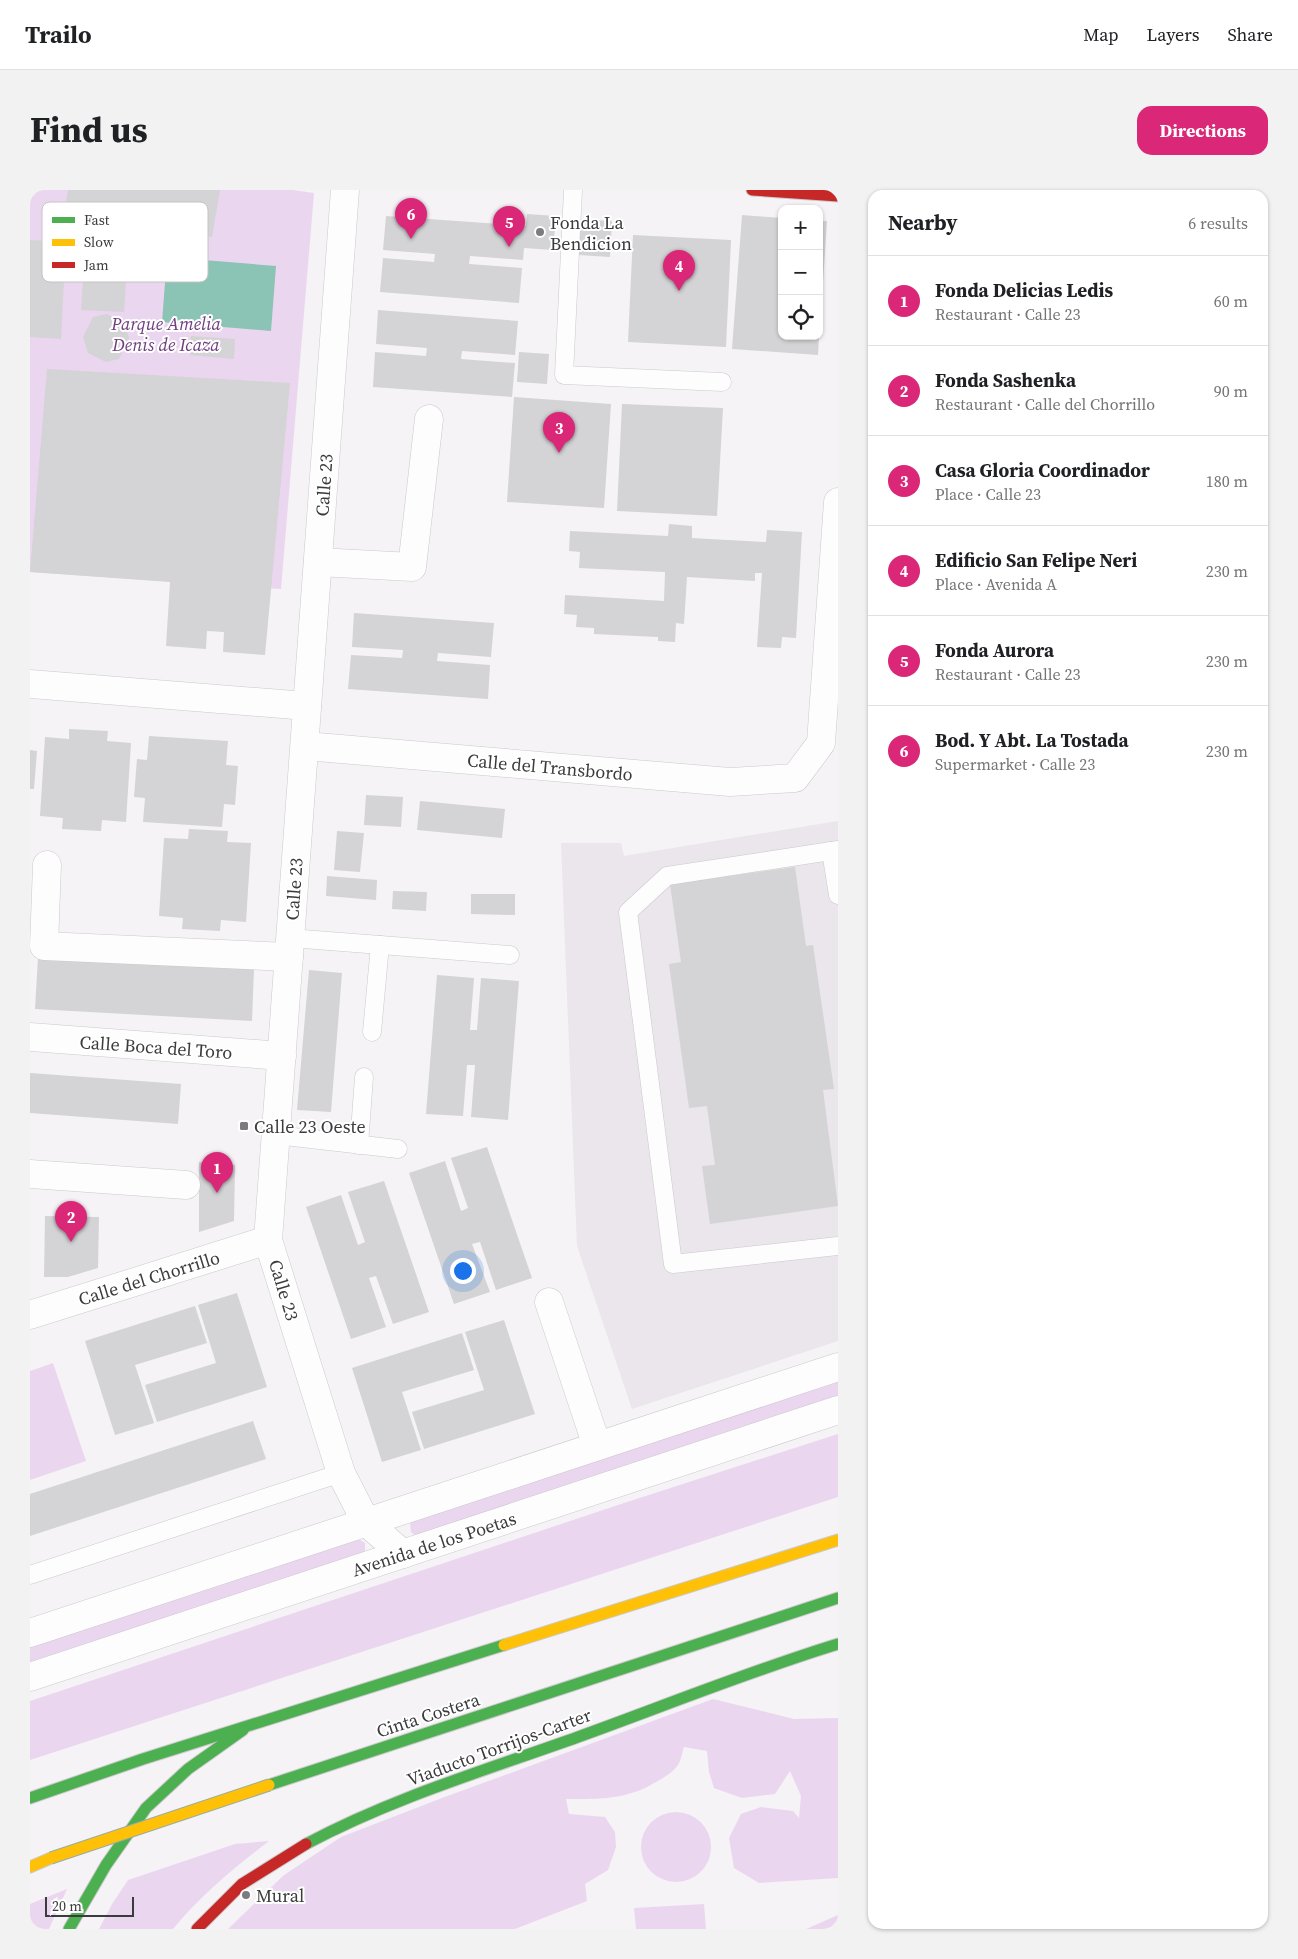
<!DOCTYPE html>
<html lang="en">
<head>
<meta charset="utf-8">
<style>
	body { margin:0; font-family:"Source Serif 4",serif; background:#f2f2f2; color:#202124 }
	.controls { position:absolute; right:15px; top:15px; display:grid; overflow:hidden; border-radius:10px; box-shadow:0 1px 4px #0004 }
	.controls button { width:45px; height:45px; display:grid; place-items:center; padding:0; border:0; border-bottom:1px solid #e0e0e0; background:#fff; color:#202124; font:25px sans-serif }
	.scale { position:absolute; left:15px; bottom:12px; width:89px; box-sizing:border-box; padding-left:5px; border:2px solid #3b3a3c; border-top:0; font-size:14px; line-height:18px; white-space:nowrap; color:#3b3a3c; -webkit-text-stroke:4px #fff; paint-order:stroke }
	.you { position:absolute; left:432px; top:1080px; width:18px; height:18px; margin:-12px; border:4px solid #fff; border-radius:50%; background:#1a73e8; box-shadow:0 0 0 8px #1a73e833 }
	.badge { display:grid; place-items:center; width:32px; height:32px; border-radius:50%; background:#db2777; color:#fff; font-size:16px; font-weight:700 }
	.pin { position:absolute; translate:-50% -41px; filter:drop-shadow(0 1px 2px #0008) }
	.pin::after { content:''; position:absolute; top:26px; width:18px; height:15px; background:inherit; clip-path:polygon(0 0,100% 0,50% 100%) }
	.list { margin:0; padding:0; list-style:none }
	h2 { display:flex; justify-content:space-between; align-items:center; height:65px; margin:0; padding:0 20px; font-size:21px }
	h2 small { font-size:16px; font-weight:400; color:#757577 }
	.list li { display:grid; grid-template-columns:32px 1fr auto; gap:15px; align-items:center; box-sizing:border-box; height:90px; padding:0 20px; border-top:1px solid #e0e0e0 }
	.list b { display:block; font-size:19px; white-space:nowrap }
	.list p { margin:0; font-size:16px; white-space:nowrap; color:#757577 }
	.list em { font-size:16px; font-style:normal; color:#757577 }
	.icon { flex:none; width:28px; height:28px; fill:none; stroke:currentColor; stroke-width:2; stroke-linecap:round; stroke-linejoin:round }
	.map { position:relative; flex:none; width:808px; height:1739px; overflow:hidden; border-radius:15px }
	header { display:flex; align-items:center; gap:30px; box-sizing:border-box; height:70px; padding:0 25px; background:#fff; border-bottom:1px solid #e0e0e0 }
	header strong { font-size:24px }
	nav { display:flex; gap:28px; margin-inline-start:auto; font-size:18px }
	.intro { display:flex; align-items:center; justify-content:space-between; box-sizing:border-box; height:120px; padding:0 30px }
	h1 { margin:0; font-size:35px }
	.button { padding:12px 22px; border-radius:15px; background:#db2777; color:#fff; font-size:18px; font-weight:700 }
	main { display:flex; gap:30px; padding:0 30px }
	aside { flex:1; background:#fff; border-radius:15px; box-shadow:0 1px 4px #0004 }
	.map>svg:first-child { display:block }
</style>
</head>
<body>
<header>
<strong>Trailo</strong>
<nav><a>Map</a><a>Layers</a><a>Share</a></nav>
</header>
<div class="intro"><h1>Find us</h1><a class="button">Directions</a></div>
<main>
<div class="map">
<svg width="808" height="1739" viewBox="0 0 808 1739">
	<rect width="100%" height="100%" fill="#f5f3f6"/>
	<path fill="#ebe5ec" d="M808,631V1151L602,1219L547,1056L531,653H591L594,666Z"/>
	<g fill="#ebd6f0">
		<path d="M0,0H263L284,3L251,399L0,382Z"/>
		<path d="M23,1173L56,1271L0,1290V1181Z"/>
		<path d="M808,1187V1208L388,1348L381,1342L380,1334L383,1330Z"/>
		<path d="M808,1244V1307L0,1570V1511L591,1314Z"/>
		<path d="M327,1348L335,1353V1363L0,1476V1453Z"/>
		<path d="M683,1509L764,1529L808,1528V1688L729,1693L704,1678L699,1648L711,1624L731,1617L763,1621L769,1628L771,1606L760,1581L745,1604L712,1608L684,1598L679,1582L677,1561L654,1557C652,1563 651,1570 648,1575C642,1583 635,1587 626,1592C597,1610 569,1609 536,1609L539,1624L575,1627L585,1642L586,1657L578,1680L555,1694L557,1711L485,1739H198L254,1685L311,1647L412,1608Z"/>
		<circle cx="646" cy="1657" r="35"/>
		<path d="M239,1651C204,1678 171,1705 143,1739H69L82,1714L98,1690L205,1654Z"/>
		<path d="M37,1699L19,1739H0V1714Z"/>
		<path d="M674,1714L676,1739H606L604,1718Z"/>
		<path d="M808,1725V1739H776Z"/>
	</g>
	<path fill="#8bc3b5" d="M137,67L246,76L241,141L132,132Z"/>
	<g fill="#d4d3d5">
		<path d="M38,0H190L182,47L34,22Z"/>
		<path d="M497,24L526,26L523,60L494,58L493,70L440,66L439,74L492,78L489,113L350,102L353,68L404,72L405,64L353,60L356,26L496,36Z"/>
		<path d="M712,25L752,28V146H789L788,165L702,159Z"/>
		<path d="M550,29L582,31L580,67L548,65Z"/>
		<path d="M789,31H797L791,124H789Z"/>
		<path d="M603,45L701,50L696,157L598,152Z"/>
		<path d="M0,50L36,52L31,149L0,147Z"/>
		<path d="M55,56L98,59L94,122L51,120Z"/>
		<path d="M348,120L488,131L485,165L432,161L431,169L485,173L482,207L343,197L345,162L396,166L397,158L346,154Z"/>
		<path d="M77,124L94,133L99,148L89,169L76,172L58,163L53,147L63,127Z"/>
		<path d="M161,146L205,149L204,169L160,165Z"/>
		<path d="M489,162L519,164L517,194L487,192Z"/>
		<path d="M17,179L260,193L235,465L193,462L194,442L177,441L176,459L136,456L140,392L0,382Z"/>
		<path d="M484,207L581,214L574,318L477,312Z"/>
		<path d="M592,214L693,218L687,326L587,321Z"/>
		<path d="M639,334L662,336V348L736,352L737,340L772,342L766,448L752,447L751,458L727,457L732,383H725V391L657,387L654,434L646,433L645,452L628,451V447L564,444V438L546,437L547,425L534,424L535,405L634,411L635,382L549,378L550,362L539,361L540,341L638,346Z"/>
		<path d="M324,423L464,433L461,467L408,463L407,471L460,475L458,509L318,499L321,465L372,468L373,460L322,457Z"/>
		<path d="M39,539L78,541L77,551L101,553L96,632L72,630L71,641L32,639L33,628L10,626L15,547L39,549Z"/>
		<path d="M119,546L198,551L196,575L208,576L205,615L194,614L192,637L113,632L115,608L104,607L107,569L117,570Z"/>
		<path d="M0,560L7,561L4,599H0Z"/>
		<path d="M336,605L373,607L371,637L334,635Z"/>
		<path d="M390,611L475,619L472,648L387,640Z"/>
		<path d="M159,639L198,641L197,652L221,653L216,732L191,730L190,741L152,739L153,728L129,726L134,648L158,649Z"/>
		<path d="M307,641L334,643L330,682L304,680Z"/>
		<path d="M765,677L776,756L783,755L804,899L793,900L808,1016L680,1034L672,976L685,975L677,916L659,918L639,774L651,772L640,694Z"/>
		<path d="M297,686L347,690L346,710L296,706Z"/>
		<path d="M363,701L397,702L396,721L362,719Z"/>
		<path d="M441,704H485V725L441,724Z"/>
		<path d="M8,768L224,779L222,831L5,819Z"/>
		<path d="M279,780L312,783L301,922L267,920Z"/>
		<path d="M407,785L444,788L440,840H447L451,788L489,791L478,930L441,927L445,875H437L433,926L396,924Z"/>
		<path d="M0,883L151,894L148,934L0,923Z"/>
		<path d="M457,957L502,1088L466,1100L450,1052L442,1054L460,1102L424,1114L379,983L415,971L431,1021L438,1018L421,968Z"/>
		<path d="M169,972L205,975L204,1031L169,1042Z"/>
		<path d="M354,991L399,1122L363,1134L346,1086L339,1088L356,1137L321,1149L276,1017L311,1005L328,1055L335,1052L318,1002Z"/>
		<path d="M15,1026L69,1027L68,1078L38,1087H14Z"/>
		<path d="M207,1103L237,1197L127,1232L115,1195L186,1173L168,1115Z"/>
		<path d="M165,1116L177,1153L105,1175L124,1233L85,1245L55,1151Z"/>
		<path d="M474,1130L505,1224L394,1259L382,1222L454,1200L435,1142Z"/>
		<path d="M432,1143L444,1180L372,1202L391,1260L352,1272L322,1178Z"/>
		<path d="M223,1231L236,1269L0,1346V1304Z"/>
	</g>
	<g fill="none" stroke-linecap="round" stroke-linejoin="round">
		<g stroke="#cac9cb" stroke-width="19">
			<g id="lane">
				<path d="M543,0L534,185L692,192"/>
				<path d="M808,660L637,686L598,722L643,1074L808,1056"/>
				<path d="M801,661L808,705"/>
				<path d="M260,748L480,765"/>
				<path d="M342,842L350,755"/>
				<path d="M246,945L368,959"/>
				<path d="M329,955L334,887"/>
				<path d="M0,1385L311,1283"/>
			</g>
		</g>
		<g stroke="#cac9cb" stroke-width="29">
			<g id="street">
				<path d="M315,0L238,1050L311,1283L336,1332L373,1364"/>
				<path d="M288,372L382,377L399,229"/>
				<path d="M0,494L277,516"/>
				<path d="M275,556L700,592L765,588L791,553L808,312"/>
				<path d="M17,675L14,756L259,767"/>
				<path d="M0,847L252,866"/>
				<path d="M0,984L156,995"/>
				<path d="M519,1112L567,1256"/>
				<path d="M0,1125L238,1050"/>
				<path d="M0,1443L808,1177"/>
				<path d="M0,1487L808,1220"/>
			</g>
		</g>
		<g stroke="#cac9cb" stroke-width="13">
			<g id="fast">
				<path d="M239,1595L808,1408"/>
				<path d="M0,1608L113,1569L474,1455"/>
				<path d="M276,1654C362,1608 456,1580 548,1547C634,1516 720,1481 808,1454"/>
				<path d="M39,1739L76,1675L116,1618L158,1579L213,1540"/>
			</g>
		</g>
		<g stroke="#cac9cb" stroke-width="13">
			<g id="slow">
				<path d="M474,1455L808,1350"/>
				<path d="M0,1677L21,1668"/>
			</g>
		</g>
		<g stroke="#cac9cb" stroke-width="13">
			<g id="jam">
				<path d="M722,0L808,6"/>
				<path d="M167,1739L212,1694L276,1654"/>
			</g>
		</g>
		<use href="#lane" stroke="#fefdfe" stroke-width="18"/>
		<use href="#street" stroke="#fefdfe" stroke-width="28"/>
		<use href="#fast" stroke="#4caf50" stroke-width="11"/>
		<use href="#slow" stroke="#ffc107" stroke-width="11"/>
		<use href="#jam" stroke="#c62828" stroke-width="11"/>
		<g stroke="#95aba8" stroke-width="13" stroke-linecap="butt">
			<path id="slow-bridge" d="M21,1668L239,1595"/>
		</g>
		<use href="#slow-bridge" stroke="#ffc107" stroke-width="11"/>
	</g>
	<g fill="#7c7b7d" stroke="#fff" stroke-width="2">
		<circle cx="510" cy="42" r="5"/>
		<rect x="209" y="931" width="10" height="10" rx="2.5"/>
		<circle cx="216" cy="1705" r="5"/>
	</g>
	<g text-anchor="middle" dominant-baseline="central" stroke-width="4" stroke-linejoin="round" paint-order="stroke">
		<g font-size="18" fill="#3b3a3c" stroke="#fff" text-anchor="start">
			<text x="520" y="32">Fonda La<tspan x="520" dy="21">Bendicion</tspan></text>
			<text x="224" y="936">Calle 23 Oeste</text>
			<text x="226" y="1705">Mural</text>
		</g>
		<g font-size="18" font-style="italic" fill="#703c7e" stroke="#fff">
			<text x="136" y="133">Parque Amelia<tspan x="136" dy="21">Denis de Icaza</tspan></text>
		</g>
		<g font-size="18" fill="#3b3a3c" stroke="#fff">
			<text transform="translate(294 295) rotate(-86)">Calle 23</text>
			<text transform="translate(520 577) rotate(5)">Calle del Transbordo</text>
			<text transform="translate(264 699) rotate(-86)">Calle 23</text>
			<text transform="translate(126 857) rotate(4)">Calle Boca del Toro</text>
			<text transform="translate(119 1088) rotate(-17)">Calle del Chorrillo</text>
			<text transform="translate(254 1100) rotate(73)">Calle 23</text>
			<text transform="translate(404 1354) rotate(-18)">Avenida de los Poetas</text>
			<text transform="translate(398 1525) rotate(-18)">Cinta Costera</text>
			<text transform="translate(469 1557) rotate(-20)">Viaducto Torrijos-Carter</text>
		</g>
	</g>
	<rect x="12" y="12" width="166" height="80" rx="8" fill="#fff" stroke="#c4c4c4" stroke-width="1"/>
	<rect x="22" y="27" width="23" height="6" fill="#4caf50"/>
	<rect x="22" y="49" width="23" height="7" fill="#ffc107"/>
	<rect x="22" y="72" width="23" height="6" fill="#c62828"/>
	<g font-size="14" fill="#3b3a3c">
		<text x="54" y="35">Fast</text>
		<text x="54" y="57">Slow</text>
		<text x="54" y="80">Jam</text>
	</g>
</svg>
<div class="controls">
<button>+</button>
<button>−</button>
<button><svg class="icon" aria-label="locate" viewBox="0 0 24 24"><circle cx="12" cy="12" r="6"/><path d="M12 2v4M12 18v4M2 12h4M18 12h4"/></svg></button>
</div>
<div class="scale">20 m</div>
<div class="you"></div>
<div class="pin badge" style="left:187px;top:1003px">1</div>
<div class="pin badge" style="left:41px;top:1052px">2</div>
<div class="pin badge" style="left:529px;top:263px">3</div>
<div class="pin badge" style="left:649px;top:101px">4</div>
<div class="pin badge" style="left:479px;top:57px">5</div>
<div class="pin badge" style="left:381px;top:49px">6</div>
</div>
<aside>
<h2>Nearby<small>6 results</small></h2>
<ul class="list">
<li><span class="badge">1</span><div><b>Fonda Delicias Ledis</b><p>Restaurant · Calle 23</p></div><em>60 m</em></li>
<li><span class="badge">2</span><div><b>Fonda Sashenka</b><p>Restaurant · Calle del Chorrillo</p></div><em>90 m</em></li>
<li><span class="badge">3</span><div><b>Casa Gloria Coordinador</b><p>Place · Calle 23</p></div><em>180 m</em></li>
<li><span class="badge">4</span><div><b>Edificio San Felipe Neri</b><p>Place · Avenida A</p></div><em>230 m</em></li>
<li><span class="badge">5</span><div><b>Fonda Aurora</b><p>Restaurant · Calle 23</p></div><em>230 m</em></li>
<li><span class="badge">6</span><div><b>Bod. Y Abt. La Tostada</b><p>Supermarket · Calle 23</p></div><em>230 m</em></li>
</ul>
</aside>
</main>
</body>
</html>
